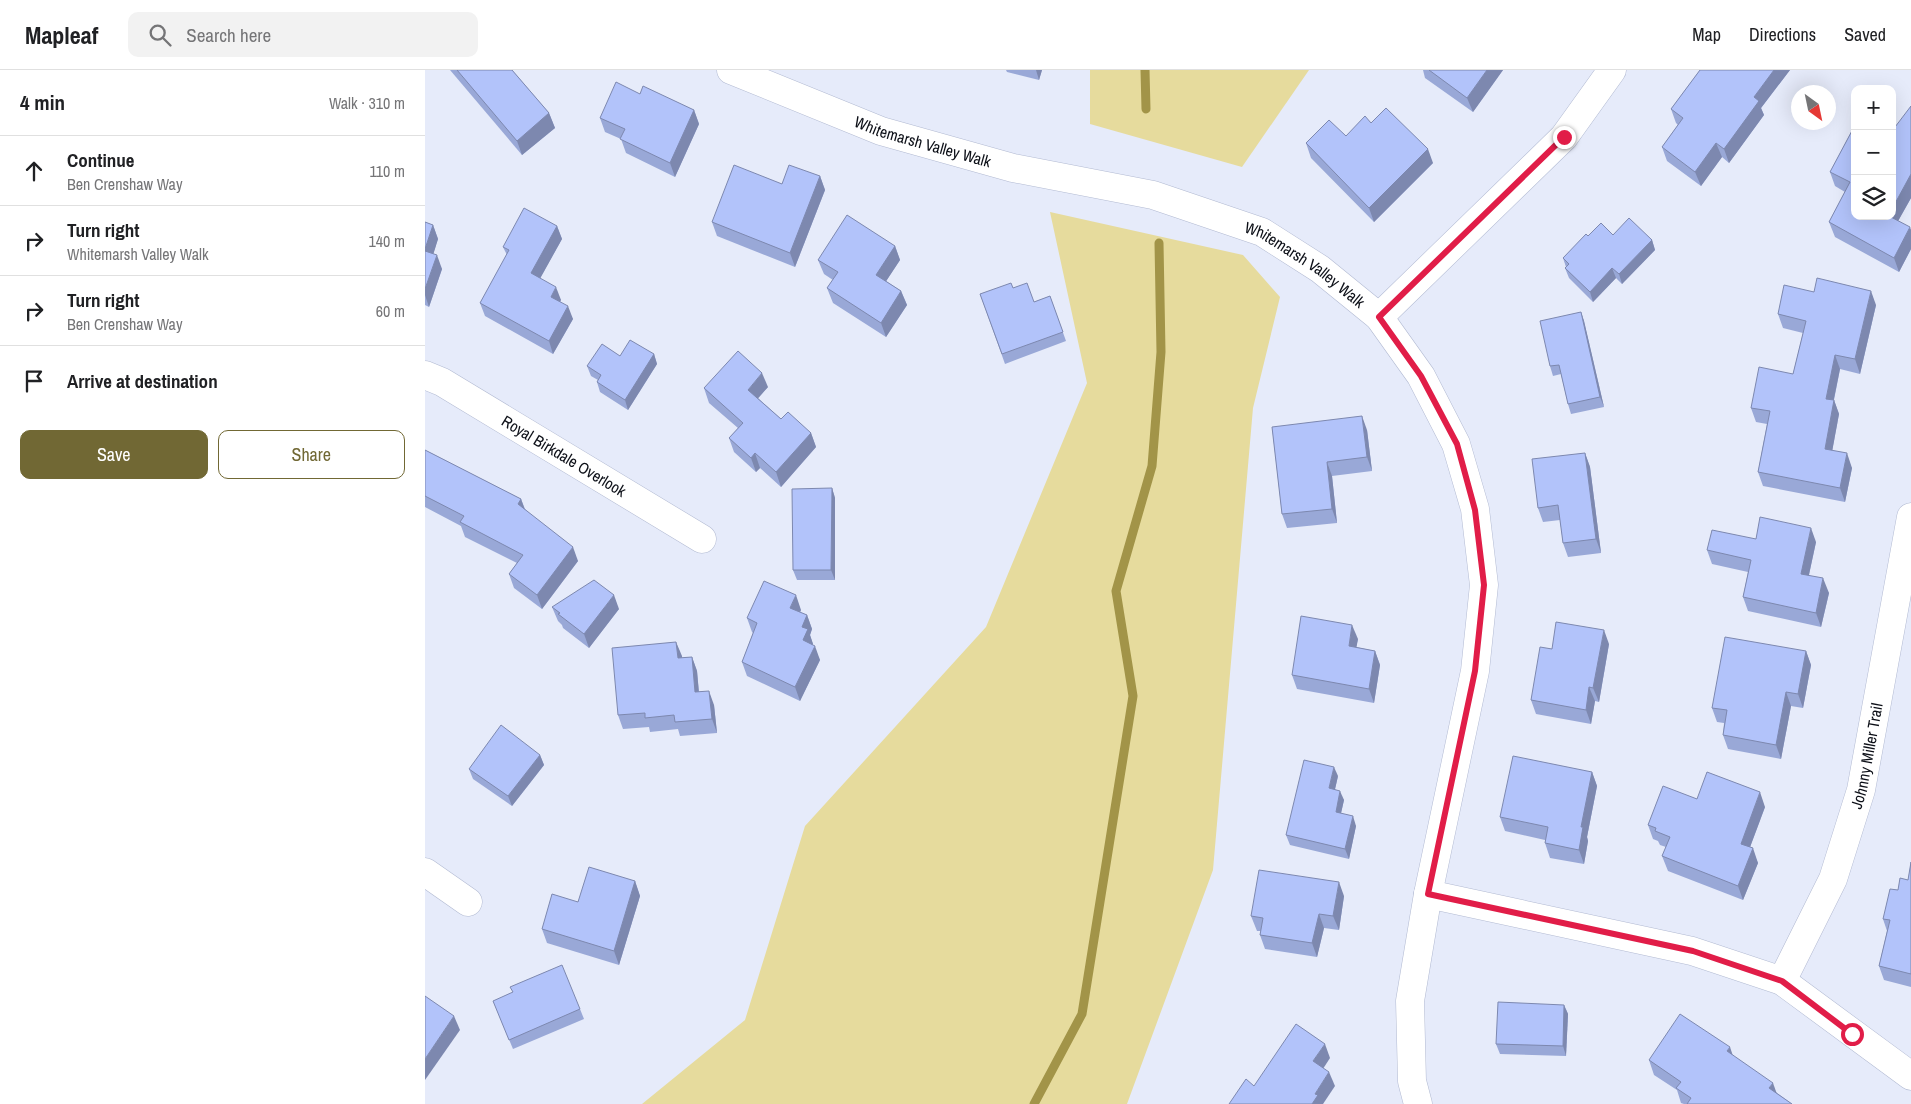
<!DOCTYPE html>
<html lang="en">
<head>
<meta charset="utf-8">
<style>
	body { margin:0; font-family:"Archivo Narrow",sans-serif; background:#f2f2f2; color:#202124 }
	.controls { position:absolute; right:15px; top:15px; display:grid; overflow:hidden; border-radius:10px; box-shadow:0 5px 20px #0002 }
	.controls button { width:45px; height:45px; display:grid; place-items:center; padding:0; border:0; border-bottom:1px solid #e0e0e0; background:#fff; color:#202124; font:25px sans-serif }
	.compass { position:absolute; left:1366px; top:15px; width:45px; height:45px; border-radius:50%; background:#fff; box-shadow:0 5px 20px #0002; rotate:147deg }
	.stop { position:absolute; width:15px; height:15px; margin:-11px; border:4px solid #e11d48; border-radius:50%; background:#fff }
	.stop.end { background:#e11d48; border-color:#fff; box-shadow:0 1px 5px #0008 }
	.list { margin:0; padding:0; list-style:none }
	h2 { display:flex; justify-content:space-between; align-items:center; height:65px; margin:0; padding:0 20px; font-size:21px }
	h2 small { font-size:16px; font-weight:400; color:#757577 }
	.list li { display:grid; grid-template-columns:32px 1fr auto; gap:15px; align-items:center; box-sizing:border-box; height:70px; padding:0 20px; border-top:1px solid #e0e0e0 }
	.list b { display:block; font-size:19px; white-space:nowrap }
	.list p { margin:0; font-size:16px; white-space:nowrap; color:#757577 }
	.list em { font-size:16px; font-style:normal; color:#757577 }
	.actions { display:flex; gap:10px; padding:15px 20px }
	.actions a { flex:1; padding:11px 0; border:1px solid #716834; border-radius:10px; text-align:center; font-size:18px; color:#716834 }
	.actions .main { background:#716834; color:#fff }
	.icon { flex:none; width:28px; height:28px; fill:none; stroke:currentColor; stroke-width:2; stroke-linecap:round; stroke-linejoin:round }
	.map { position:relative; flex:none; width:1486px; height:1034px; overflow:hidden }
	header { display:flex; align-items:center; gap:30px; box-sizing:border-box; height:70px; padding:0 25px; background:#fff; border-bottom:1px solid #e0e0e0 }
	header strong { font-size:24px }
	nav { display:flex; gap:28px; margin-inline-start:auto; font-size:18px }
	.search { width:350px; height:45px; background:#f2f2f2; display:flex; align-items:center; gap:12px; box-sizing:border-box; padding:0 18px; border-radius:10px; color:#757577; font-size:19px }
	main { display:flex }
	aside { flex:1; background:#fff }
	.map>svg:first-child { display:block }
</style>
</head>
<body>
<header>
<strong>Mapleaf</strong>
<div class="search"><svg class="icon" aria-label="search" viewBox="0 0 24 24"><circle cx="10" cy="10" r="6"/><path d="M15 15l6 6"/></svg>Search here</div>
<nav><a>Map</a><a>Directions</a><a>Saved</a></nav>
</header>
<main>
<aside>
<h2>4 min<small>Walk · 310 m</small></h2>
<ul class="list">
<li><svg class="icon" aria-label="ahead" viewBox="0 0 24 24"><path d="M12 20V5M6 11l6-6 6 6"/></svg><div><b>Continue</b><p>Ben Crenshaw Way</p></div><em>110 m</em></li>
<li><svg class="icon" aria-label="right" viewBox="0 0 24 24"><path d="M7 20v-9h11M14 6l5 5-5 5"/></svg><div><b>Turn right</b><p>Whitemarsh Valley Walk</p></div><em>140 m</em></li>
<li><svg class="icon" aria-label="right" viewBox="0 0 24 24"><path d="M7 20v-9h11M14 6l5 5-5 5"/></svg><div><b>Turn right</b><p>Ben Crenshaw Way</p></div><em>60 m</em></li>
<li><svg class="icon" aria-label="arrive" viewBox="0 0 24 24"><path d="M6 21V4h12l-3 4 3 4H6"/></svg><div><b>Arrive at destination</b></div></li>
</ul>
<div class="actions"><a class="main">Save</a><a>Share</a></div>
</aside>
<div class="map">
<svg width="1486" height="1034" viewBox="0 0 1486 1034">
	<rect width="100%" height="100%" fill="#e6ebfa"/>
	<g fill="#e6db9d">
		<path d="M665,0H884L817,97L665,54Z"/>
		<path d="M625,142L818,185L855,227L828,338L788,800L702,1034H217L320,950L380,756L561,557L662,313Z"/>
	</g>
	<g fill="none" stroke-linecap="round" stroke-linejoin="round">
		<g stroke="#a29448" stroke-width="9">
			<path d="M720,0L721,39"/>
			<path d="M609,1034L657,944L708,626L691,521L727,396L736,282L734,173"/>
		</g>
		<g stroke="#b2bad2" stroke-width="29">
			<g id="minor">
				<path id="s1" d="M306,0L456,61L588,98L728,125L837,162L895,199L954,247L996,306L1031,374L1050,439L1059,515L1050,601L1003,824L985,931L987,1011L993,1034"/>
				<path d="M954,247L1139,67L1187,0"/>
				<path id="s2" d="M0,305L17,312L277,469"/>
				<path d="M0,802L43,832"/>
				<path d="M1003,824L1267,881L1357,911L1486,1006"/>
				<path id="s3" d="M1357,911L1408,809L1436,720L1486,447"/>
			</g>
		</g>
		<use href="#minor" stroke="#fff" stroke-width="28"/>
	</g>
	<g fill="#99a8d7">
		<path d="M25,0H87L124,43L130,58L97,85Z"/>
		<path d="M581,0H617L614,10L582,2Z"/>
		<path d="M998,0H1078L1048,42L1000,8Z"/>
		<path d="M1275,0H1365L1336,38L1339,45L1304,93L1297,87L1276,116L1242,91L1237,77L1253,55L1251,53L1246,39Z"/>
		<path d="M215,24L269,40L274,54L250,107L201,83L196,69L180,62L175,48Z"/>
		<path d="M1486,36V128L1473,151L1486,160V179L1474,202L1410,167L1404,152L1420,122L1410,116L1405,102L1429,57L1430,146Z"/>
		<path d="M946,53L1008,93L949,152L886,88L881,73L921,66Z"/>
		<path d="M395,106L400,120L370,197L292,166L287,152L357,114Z"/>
		<path d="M0,152L8,155L13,169L8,184L17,199L4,237L0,235Z"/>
		<path d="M132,156L137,169L115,208L136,230L135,231L148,249L128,284L60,246L55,233L82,185L78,177Z"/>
		<path d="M1188,165L1227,170L1230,180L1197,214L1191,208L1168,232L1144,208L1140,198L1141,197L1138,188L1163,166Z"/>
		<path d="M470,176L475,190L461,211L476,221L482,235L461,267L408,233L402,218L408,210L399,204L393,190Z"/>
		<path d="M588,218L609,232L625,226L641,271L580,294L555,224Z"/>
		<path d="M1389,222L1451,235L1435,304L1415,299L1409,330L1414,344L1407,381L1427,398L1420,432L1338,416L1333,402L1342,354L1331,352L1326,338L1368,304L1378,263L1358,258L1353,244Z"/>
		<path d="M1156,242L1159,251L1179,337L1146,344L1143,334L1136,304L1128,306L1125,296Z"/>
		<path d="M229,284L232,294L203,340L175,322L172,312L173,310L166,306L162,296L195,286Z"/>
		<path d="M343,317L333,328L356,349L386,363L391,377L356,417L335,398L331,402L309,382L304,368L313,358L284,333L279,318Z"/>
		<path d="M847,357L942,360L947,401L907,406L912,453L862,458L857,444Z"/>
		<path d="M0,380L96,429L100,439L153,491L117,539L89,518L84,504L92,493L40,467L36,456L0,437Z"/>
		<path d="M1160,383L1165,397L1176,483L1143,487L1138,473L1135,450L1118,452L1113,438Z"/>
		<path d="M407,418L410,428V510H372L368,500Z"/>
		<path d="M1331,469L1391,472L1384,505L1404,523L1396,557L1323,541L1318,527L1323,502L1287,494L1282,480Z"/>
		<path d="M127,537L194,539L164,578L138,558L137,555L133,551Z"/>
		<path d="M376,540L375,542L382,545L387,559L385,565L388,574L387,575L395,590L375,631L322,606L317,592L328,563L327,562L322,548Z"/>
		<path d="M933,569L931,577L950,581L955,595L949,633L872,619L867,605Z"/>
		<path d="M251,572L257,588L267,587L272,601L274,622L289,635L292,663L255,666L253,659L225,662L224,657L198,659L193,645Z"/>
		<path d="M1184,574L1174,632L1170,631L1166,654L1111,644L1106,630L1127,579Z"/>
		<path d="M1381,581L1386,595L1378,638L1366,636L1356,689L1303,679L1298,665L1299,653L1292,652L1287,638Z"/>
		<path d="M115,685L119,695L87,736L48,709L44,699Z"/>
		<path d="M1167,702L1172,716L1162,767L1163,771L1159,794L1125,788L1120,773V770L1080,761L1075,747Z"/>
		<path d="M913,706L910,719L919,730L916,743L931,756L924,789L865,775L861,765Z"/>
		<path d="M1272,729L1340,737L1325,777L1333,793L1318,830L1243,801L1237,786L1241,777L1235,775L1233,771L1228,769L1223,755Z"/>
		<path d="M1486,792V917L1459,910L1454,896L1462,861L1458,849L1473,820L1483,810Z"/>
		<path d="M210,811L215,826L194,895L122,873L117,859L153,832Z"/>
		<path d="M919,826L914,860L899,858L892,887L840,879L835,865L836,861H832L826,846Z"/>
		<path d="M68,931L155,939L159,949L88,979Z"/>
		<path d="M1139,935L1143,944L1141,986L1075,984L1071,974Z"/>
		<path d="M1307,985L1352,1023L1367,1034H1259L1256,1033L1252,1020L1229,1005L1224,990Z"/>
	</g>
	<g fill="#7d88af">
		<path d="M611,0H617L614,10Z"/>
		<path d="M1062,0H1078L1048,42L1042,28Z"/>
		<path d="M1349,0H1365L1336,38L1339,45L1304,93L1299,79L1329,27Z"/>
		<path d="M269,40L274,54L250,107L245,93Z"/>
		<path d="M124,43L130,58L97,85L92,71Z"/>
		<path d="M1291,73L1297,87L1276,116L1270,102Z"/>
		<path d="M1003,79L1008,93L949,152L944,138Z"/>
		<path d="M1486,104V128L1468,160L1463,146H1467V139Z"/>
		<path d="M395,106L400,120L370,197L365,183Z"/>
		<path d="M8,155L13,169L5,195L0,182V179Z"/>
		<path d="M132,156L137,169L111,216L106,203Z"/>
		<path d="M1485,157L1486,160V179L1474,202L1469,188Z"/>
		<path d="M1227,170L1230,180L1197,214L1194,204Z"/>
		<path d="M470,176L475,190L456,219L451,205Z"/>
		<path d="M12,185L17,199L4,237L0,225V219Z"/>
		<path d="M1187,198L1191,208L1168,232L1165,222Z"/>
		<path d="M131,217L136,230L131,239L126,227Z"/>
		<path d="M476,221L482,235L461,267L456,253Z"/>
		<path d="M1446,221L1451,235L1435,304L1430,289Z"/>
		<path d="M143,236L148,249L128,284L124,271Z"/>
		<path d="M1156,242L1159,251L1179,337L1175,327Z"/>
		<path d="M229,284L232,294L203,340L200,330Z"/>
		<path d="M1410,285L1415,299L1406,343L1401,329Z"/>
		<path d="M337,303L343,317L328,334L323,320Z"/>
		<path d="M1409,330L1414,344L1405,393L1400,379Z"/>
		<path d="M937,346L942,360L947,401L942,387Z"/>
		<path d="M386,363L391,377L356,417L351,402Z"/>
		<path d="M330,383L335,398L331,402L326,388Z"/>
		<path d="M1160,383L1165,397L1176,483L1171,469Z"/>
		<path d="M1422,383L1427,398L1420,432L1415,418Z"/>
		<path d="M902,392L907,406L912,453L907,439Z"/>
		<path d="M407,418L410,428V510L406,500Z"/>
		<path d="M96,429L101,443L93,434Z"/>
		<path d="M1386,458L1391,472L1381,518L1376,504Z"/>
		<path d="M148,477L153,491L117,539L112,525Z"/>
		<path d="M1398,508L1404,523L1396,557L1391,543Z"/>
		<path d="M189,525L194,539L164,578L159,564Z"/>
		<path d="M371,525L376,540L370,552L365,538Z"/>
		<path d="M382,545L387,559L385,565L388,574L383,584L378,570L377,557Z"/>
		<path d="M927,555L933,569L929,590L924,576Z"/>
		<path d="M1179,560L1184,574L1174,632L1168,618Z"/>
		<path d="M251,572L257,586L258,602L253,588Z"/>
		<path d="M390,576L395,590L375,631L370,617Z"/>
		<path d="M950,581L955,595L949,633L944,619Z"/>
		<path d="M1381,581L1386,595L1378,638L1373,624Z"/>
		<path d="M267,587L272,601L275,636L270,622Z"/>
		<path d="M1164,617L1170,631L1166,654L1161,640Z"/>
		<path d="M284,621L289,635L292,663L287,649Z"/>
		<path d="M1361,622L1366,636L1356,689L1351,675Z"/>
		<path d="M115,685L119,695L87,736L83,726Z"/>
		<path d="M909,697L913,706L908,728L904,718Z"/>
		<path d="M1167,702L1172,716L1162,767L1163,771L1159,794L1154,780L1156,757Z"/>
		<path d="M915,721L919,730L914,752L911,742Z"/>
		<path d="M1335,722L1340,737L1321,788L1316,774Z"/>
		<path d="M928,746L931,756L924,789L920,779Z"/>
		<path d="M1328,778L1333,793L1318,830L1313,816Z"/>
		<path d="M210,811L215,826L194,895L189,881Z"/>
		<path d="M914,812L919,826L914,860L908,846Z"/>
		<path d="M894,844L899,858L892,887L887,873Z"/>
		<path d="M1139,935L1143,944L1141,986L1138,976Z"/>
		<path d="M29,946L35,960L0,1010V989Z"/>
		<path d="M900,974L905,988L894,1005L888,991Z"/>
		<path d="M1305,977L1310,992L1302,981Z"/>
		<path d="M904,1002L910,1016L898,1034H887L890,1024Z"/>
		<path d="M1348,1013L1353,1027L1344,1018Z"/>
	</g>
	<g fill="#b2c3fa" stroke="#7d88af">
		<path d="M32,0H87L124,43L92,71Z"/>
		<path d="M1004,0H1062L1042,28Z"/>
		<path d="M1275,0H1349L1329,27L1334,31L1299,79L1291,73L1270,102L1237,77L1258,48L1246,39Z"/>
		<path d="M191,12L215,24L218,16L269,40L245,93L195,69L200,59L175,48Z"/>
		<path d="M1486,36V104L1467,139V61Z"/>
		<path d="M961,38L1003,79L944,138L881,73L904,50L921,66L940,46L946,53Z"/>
		<path d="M1429,57L1430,146H1464L1485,157L1469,188L1404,152L1425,112L1405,102Z"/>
		<path d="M309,95L357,114L364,95L395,106L365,183L287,152Z"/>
		<path d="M99,138L132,156L106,203L131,217L126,227L143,236L124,271L55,233L84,180L78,177Z"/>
		<path d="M422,145L470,176L451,205L476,221L456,253L402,218L413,202L393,190Z"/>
		<path d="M1204,148L1227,170L1194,204L1187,198L1165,222L1140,198L1144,194L1138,188L1161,164L1163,166L1176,153L1188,165Z"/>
		<path d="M0,152L8,155L0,179Z"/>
		<path d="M0,181L12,185L0,219Z"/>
		<path d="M1392,208L1446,221L1430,289L1410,285L1401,329L1409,330L1400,379L1422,383L1415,418L1333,402L1345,341L1326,338L1334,297L1368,304L1381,251L1353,244L1359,215L1389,222Z"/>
		<path d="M586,213L588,218L602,213L609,232L625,226L638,262L577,284L555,224Z"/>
		<path d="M1156,242L1175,327L1143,334L1134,295L1125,296L1115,251Z"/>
		<path d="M205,270L229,284L200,330L172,312L176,305L162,296L177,274L195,286Z"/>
		<path d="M313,281L337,303L323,320L356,349L363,342L386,363L351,402L330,383L326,388L304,368L318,353L279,318Z"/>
		<path d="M937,346L942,387L902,392L907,439L857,444L847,357Z"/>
		<path d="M0,380L96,429L93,434L148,477L112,525L84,504L98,485L35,452L39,446L0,426Z"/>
		<path d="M1160,383L1171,469L1138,473L1133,435L1113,438L1107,389Z"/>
		<path d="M407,418L406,500H368L367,419Z"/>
		<path d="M1335,447L1386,458L1376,504L1398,508L1391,543L1318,527L1326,490L1282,480L1287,460L1331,469Z"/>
		<path d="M169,510L189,525L159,564L133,544L135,543L127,537Z"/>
		<path d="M339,511L371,525L365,538L382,545L377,557L383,559L378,570L390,576L370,617L317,592L332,553L322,548Z"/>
		<path d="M876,546L927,555L924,576L950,581L944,619L867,605Z"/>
		<path d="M1131,552L1179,560L1168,618L1164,617L1161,640L1106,630L1115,577L1127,579Z"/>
		<path d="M1300,567L1381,581L1373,624L1361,622L1351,675L1298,665L1302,640L1287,638Z"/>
		<path d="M251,572L253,588L267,587L270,622L284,621L287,649L250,652L249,645L220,648V643L193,645L187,578Z"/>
		<path d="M76,655L115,685L83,726L44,699Z"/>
		<path d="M1088,686L1167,702L1156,757H1158L1154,780L1120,773L1123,757L1075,747Z"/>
		<path d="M879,690L909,697L904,718L915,721L911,742L928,746L920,779L861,765Z"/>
		<path d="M1282,702L1335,722L1316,774L1328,778L1313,816L1237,786L1245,767L1230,761L1231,758L1223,755L1238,716L1272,729Z"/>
		<path d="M1486,792V904L1454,896L1465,850L1458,849L1465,819L1473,820L1475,808L1483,810Z"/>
		<path d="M164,797L210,811L189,881L117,859L127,824L153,832Z"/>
		<path d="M834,800L914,812L908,846L894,844L887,873L835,865L838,848L826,846Z"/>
		<path d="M137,895L155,939L84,970L68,931L88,922L85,917Z"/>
		<path d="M0,926L29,946L0,989Z"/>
		<path d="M1073,932L1139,935L1138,976L1071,974Z"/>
		<path d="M1255,944L1305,977L1302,981L1348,1013L1344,1018L1367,1034H1262L1266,1028L1251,1018L1256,1012L1224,990Z"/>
		<path d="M871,954L900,974L888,991L904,1002L890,1024L893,1025L887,1034H804L821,1009L829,1016Z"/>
	</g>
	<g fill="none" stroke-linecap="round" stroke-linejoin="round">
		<path stroke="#e11d48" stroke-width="6" d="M1139,67L954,247L996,306L1032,374L1050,440L1059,515L1050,601L1003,824L1268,881L1357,911L1427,964"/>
	</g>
	<g text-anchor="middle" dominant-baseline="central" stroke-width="4" stroke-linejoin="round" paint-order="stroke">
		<g font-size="16" fill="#0c0f17" stroke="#f7f9fe">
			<text stroke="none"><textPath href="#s1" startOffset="205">Whitemarsh Valley Walk</textPath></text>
			<text stroke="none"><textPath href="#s1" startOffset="610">Whitemarsh Valley Walk</textPath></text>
			<text stroke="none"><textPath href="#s2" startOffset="161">Royal Birkdale Overlook</textPath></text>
			<text stroke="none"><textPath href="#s3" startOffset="242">Johnny Miller Trail</textPath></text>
		</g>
	</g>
</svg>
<div class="controls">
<button>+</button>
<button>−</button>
<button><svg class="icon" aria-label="layers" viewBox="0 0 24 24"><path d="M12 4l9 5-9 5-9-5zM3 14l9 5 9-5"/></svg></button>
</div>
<svg class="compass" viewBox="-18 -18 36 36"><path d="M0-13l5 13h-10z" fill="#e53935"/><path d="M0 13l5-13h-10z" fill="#757577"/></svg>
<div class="stop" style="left:1427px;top:964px"></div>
<div class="stop end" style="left:1139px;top:67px"></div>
</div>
</main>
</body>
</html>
